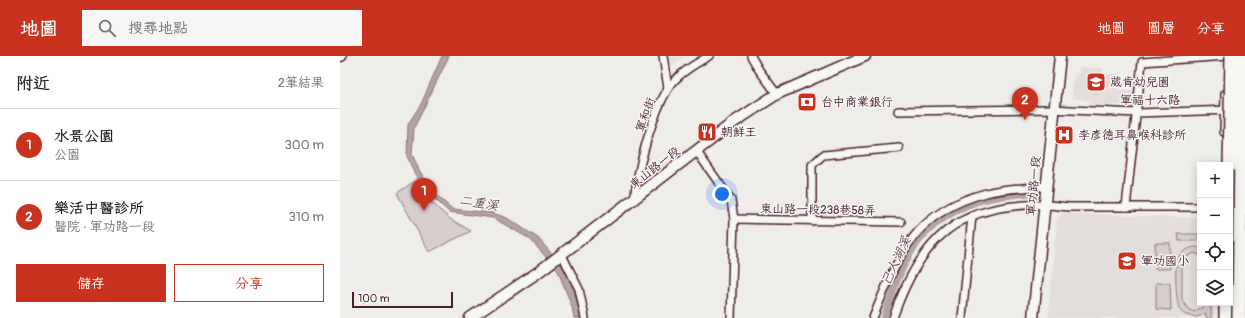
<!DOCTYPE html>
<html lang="zh-TW">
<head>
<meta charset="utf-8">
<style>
	body { margin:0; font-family:Pangolin,"LXGW WenKai TC",sans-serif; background:#f6f6f6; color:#202124 }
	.controls { position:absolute; right:12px; bottom:12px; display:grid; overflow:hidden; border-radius:0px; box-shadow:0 2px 10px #0003 }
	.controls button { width:36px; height:36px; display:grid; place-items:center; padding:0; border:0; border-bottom:1px solid #e0e0e0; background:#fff; color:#202124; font:20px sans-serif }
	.scale { position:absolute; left:12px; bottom:10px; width:101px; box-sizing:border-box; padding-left:4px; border:2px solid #4a1f2b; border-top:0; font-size:11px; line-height:14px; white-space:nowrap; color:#4a1f2b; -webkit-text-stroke:3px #f6f6f2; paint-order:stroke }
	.you { position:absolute; left:382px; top:138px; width:14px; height:14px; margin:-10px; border:3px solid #fff; border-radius:50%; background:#1a73e8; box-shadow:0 0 0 6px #1a73e833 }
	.badge { display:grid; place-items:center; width:26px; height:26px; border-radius:50%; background:#c8321e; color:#fff; font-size:13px; font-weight:700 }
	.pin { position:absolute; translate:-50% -33px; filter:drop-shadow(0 1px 2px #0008) }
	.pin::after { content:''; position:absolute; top:21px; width:14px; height:12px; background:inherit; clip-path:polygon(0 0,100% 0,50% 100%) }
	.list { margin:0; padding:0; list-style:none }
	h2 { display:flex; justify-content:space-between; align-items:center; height:52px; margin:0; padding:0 16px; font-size:17px }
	h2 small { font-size:13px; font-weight:400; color:#757577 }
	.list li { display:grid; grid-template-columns:26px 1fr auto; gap:12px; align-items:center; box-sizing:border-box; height:72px; padding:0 16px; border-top:1px solid #e0e0e0 }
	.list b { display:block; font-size:15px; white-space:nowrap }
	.list p { margin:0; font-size:13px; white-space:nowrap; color:#757577 }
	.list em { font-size:13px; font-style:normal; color:#757577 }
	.actions { display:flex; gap:8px; padding:12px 16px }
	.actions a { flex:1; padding:9px 0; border:1px solid #c8321e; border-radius:0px; text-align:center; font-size:14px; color:#c8321e }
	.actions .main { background:#c8321e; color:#fff }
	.icon { flex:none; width:22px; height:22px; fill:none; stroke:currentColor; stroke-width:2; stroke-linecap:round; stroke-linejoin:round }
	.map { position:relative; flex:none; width:905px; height:262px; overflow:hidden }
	header { display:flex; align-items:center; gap:24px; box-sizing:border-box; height:56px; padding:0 20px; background:#c8321e; color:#fff }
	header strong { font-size:19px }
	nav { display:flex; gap:22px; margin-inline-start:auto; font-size:14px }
	.search { width:280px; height:36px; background:#f6f6f6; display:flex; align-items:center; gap:10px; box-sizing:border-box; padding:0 14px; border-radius:0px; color:#757577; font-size:15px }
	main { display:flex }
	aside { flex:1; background:#fff }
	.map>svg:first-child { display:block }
</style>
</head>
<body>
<header>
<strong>地圖</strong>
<div class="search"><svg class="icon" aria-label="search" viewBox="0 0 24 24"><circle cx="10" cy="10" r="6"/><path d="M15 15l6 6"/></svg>搜尋地點</div>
<nav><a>地圖</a><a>圖層</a><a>分享</a></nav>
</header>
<main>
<aside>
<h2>附近<small>2筆結果</small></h2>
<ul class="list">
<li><span class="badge">1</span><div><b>水景公園</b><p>公園</p></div><em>300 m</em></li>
<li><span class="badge">2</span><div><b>樂活中醫診所</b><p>醫院 · 軍功路一段</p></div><em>310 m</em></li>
</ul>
<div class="actions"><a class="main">儲存</a><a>分享</a></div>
</aside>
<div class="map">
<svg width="905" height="262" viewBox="0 0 905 262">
	<rect width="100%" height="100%" fill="#efedea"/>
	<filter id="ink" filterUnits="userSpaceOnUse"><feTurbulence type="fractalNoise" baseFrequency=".025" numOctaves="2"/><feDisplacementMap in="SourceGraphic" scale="8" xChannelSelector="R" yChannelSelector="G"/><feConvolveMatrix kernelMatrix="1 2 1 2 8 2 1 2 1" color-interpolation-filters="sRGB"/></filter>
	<g filter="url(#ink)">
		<g fill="#e3dedc">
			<path d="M326,0H344L327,15Z"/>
			<path d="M739,11L763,12V18H778L779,35H793L792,45L787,49H753L745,44L732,42L734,17H739Z"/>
			<path d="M724,157L860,162V247H874V262H708L717,163Z"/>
		</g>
		<g fill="#d7cfce" stroke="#90777c">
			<path d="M78,123L91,146L110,163L131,175L89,196L57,137Z"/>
			<path d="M838,178H858V185H839Z"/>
			<rect x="815" y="187" width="15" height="26"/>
			<path d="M855,191L860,192V199L854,197L846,201L842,207V244L848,253L854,256L863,251L865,247H871V262H866V257L857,261C851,260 844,260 840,254C836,248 834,209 838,202C842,195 847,193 855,191Z"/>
			<path d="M816,227H830L831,254L816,253Z"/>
		</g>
		<path fill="#b4a4a5" stroke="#8a6f74" d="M102,0H109L74,72L72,98L79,114L94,137L112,153L153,157L167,162L198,182L224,212L233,228L241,262H234L232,251L218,215L190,183L153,162L109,156L90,139L74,117L67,100L68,68L81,48Z"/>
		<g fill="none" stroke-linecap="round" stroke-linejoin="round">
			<path stroke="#b4a4a5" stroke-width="7" d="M544,262C563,205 575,169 636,146C652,140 673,139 690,137"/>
			<g stroke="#4a1f2b" stroke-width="10">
				<g id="street">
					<path d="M323,0L328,32"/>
					<path d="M411,0L419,14L437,38"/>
					<path d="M558,55L709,53L797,57L893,54"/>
					<path d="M884,76L885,38"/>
					<path d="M357,96L391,144L394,163L391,262"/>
					<path d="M294,145C297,115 312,58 328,33C336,19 355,8 369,0"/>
					<path d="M786,151L802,6L887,0"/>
					<path d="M394,163L561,166"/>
					<path d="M472,165V109L483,99L559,92"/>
					<path d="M222,199L239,233L245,262"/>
					<path d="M533,262C559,198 574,156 646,137C665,132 687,132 707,130"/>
					<path d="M553,262C580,183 618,146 706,149C715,149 724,151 733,151C775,151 818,151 860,151"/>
					<path d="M622,262L632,160"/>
					<path d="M883,262V247"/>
				</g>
			</g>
			<g stroke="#4a1f2b" stroke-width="13">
				<g id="secondary">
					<path d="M0,0H1"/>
					<path d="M130,262L197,217L394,66L437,38L525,0"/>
					<path d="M693,262L720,0"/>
				</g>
			</g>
			<g stroke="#4a1f2b" stroke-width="16">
				<path id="highway" d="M890,262V247"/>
			</g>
			<use href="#street" stroke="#f6f6f2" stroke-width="7"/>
			<use href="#secondary" stroke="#f6f6f2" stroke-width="10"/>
			<use href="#highway" stroke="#f6f6f2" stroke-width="13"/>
			<g stroke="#4a1f2b" stroke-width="16" stroke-linecap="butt">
				<g id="highway-bridge">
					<path d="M890,109L892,0"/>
					<path d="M899,262L902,0"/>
				</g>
			</g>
			<use href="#highway-bridge" stroke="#f6f6f2" stroke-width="13"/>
		</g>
	</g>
	<defs>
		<g id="school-square" transform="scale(1)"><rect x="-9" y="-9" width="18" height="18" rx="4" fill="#c8321e" stroke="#f6f6f2"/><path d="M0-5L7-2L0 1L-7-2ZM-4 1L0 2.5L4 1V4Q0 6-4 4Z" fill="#fff"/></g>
		<g id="bank-square" transform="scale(1)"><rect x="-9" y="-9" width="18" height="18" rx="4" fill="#c8321e" stroke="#f6f6f2"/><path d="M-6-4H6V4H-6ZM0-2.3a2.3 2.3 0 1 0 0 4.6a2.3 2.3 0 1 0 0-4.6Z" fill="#fff"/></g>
		<g id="restaurant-square" transform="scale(1)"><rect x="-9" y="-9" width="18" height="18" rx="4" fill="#c8321e" stroke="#f6f6f2"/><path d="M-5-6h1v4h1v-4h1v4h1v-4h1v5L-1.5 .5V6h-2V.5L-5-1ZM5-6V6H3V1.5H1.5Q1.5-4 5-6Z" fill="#fff"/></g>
		<g id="hospital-square" transform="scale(1)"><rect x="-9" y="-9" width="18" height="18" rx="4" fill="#c8321e" stroke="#f6f6f2"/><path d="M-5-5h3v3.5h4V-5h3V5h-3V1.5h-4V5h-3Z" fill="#fff"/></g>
	</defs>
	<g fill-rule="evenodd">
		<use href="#school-square" x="756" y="26"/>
		<use href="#bank-square" x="467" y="46"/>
		<use href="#restaurant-square" x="367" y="76"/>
		<use href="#hospital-square" x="724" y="79"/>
		<use href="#school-square" x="787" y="205"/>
	</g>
	<g text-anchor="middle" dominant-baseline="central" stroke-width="3" stroke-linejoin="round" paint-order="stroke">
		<g font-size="12" fill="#4a1f2b" stroke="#f6f6f2" text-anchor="start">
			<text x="770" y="26">葳肯幼兒園</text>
			<text x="481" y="46">台中商業銀行</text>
			<text x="381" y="76">朝鮮王</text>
			<text x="738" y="79">李彥德耳鼻喉科診所</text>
			<text x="801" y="205">軍功國小</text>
		</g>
		<g font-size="12" fill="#4a1f2b" stroke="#f6f6f2">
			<text x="810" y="44">軍福十六路</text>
			<text transform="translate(306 59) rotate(-70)">軍和街</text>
			<text transform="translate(315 112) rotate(-38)">東山路一段</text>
			<text transform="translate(694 130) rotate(-85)">軍功路一段</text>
			<text transform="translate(478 154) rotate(1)">東山路一段238巷58弄</text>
		</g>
		<g font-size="13" font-style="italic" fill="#6f4e56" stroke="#f6f6f2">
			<text transform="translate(139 147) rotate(9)">二重溪</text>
			<text transform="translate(556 205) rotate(-65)">己人湖溪</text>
		</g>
	</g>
</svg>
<div class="controls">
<button>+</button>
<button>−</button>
<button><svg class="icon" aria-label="locate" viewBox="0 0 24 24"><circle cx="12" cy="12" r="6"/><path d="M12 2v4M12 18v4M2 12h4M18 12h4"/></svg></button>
<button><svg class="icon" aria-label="layers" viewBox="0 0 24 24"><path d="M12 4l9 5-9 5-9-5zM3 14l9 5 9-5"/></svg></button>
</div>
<div class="scale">100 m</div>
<div class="you"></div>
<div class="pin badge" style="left:84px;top:155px">1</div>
<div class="pin badge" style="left:685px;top:64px">2</div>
</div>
</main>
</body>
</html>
